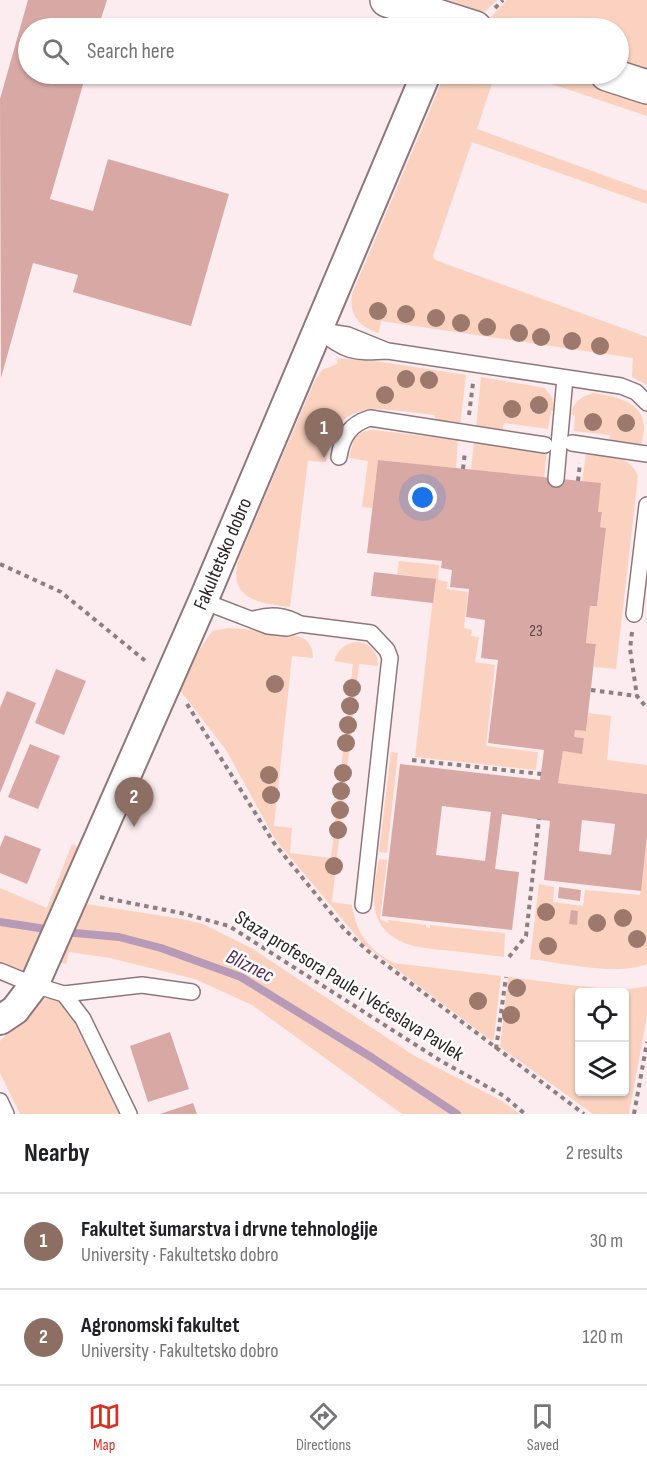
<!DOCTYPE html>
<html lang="en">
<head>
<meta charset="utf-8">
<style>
	body { margin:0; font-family:"Sofia Sans Condensed",sans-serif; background:#f6f6f6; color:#202124 }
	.controls { position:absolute; right:18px; bottom:18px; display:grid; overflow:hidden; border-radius:6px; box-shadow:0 2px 4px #0004 }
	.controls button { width:54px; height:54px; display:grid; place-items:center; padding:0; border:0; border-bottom:2px solid #e0e0e0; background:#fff; color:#202124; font:30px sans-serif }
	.you { position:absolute; left:423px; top:498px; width:21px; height:21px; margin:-15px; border:4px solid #fff; border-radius:50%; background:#1a73e8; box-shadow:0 0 0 9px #1a73e833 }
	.badge { display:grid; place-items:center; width:39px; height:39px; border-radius:50%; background:#d93025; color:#fff; font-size:20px; font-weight:700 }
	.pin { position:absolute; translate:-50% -50px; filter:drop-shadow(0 2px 3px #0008) }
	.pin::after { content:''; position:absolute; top:32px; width:21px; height:18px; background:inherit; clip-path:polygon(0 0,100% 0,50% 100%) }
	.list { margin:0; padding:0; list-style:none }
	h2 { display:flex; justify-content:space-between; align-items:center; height:78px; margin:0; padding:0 24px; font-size:26px }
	h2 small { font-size:20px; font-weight:400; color:#757577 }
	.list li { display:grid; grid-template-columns:39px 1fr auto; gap:18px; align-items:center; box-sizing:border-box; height:96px; padding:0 24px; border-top:2px solid #e0e0e0 }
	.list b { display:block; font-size:22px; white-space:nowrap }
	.list p { margin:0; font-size:20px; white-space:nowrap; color:#757577 }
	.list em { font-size:20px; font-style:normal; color:#757577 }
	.icon { flex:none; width:33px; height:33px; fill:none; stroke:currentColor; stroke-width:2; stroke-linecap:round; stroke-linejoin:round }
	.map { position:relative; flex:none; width:647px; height:1114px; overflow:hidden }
	.search { position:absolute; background:#fff; box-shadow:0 2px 4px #0004; left:18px; right:18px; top:18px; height:66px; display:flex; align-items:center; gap:15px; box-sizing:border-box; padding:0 21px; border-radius:33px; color:#757577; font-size:22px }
	.sheet { height:270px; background:#fff }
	nav { display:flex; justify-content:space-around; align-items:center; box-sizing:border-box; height:84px; border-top:2px solid #e0e0e0; background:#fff; font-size:16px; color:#757577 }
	nav a { display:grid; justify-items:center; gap:3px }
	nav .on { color:#d93025 }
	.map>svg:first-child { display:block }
</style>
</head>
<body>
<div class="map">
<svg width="647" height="1114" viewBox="0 0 647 1114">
	<rect width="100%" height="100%" fill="#fcecef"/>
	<g fill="#fbd2bf" fill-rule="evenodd">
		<path d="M421,0H497L482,14Z"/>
		<path d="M507,0H647V76L619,66L618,28H509L487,21Z"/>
		<path d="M445,74H495L477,129L647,191V204L472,142L433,256L435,260L647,337V385L632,377L633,358L381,321L379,333C359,327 349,315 352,294Z"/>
		<path d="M522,74H576L647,98V116Z"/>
		<path d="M338,358L382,362L466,375L460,426L434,423L435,415C382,410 335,392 326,462L308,461L290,607C259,603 226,599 239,558L315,380L322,370L337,364Z"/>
		<path d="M481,377L545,388L552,398L555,411H551L548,429L504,423L502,431L476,428Z"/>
		<path d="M593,393C613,396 644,401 644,428C644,434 642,441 641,447L609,443L610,435L574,431L575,416L571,414C574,401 581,397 593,393Z"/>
		<path d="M373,430L458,440L456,468L378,460L372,508L362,507L368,461L349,458L354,438L364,431Z"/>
		<path d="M474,442L547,449L544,478L471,470Z"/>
		<path d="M586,454C608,457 628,453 638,476L616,669L594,667L596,644L586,643L590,606H597L606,528L600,527L602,513L598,512L582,482Z"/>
		<path d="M399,561L439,565L438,580L448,582L446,589L468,592L464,628L472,630L471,636L479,637L475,662L495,665L486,746L538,752L536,770L415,757L435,579L397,574Z"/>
		<path d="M228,628C247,630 293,629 307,641C312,646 313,652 313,658L292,656L274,826L292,828L290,853L331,858L353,664L334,661C343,633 378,637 378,666L359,664L332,902L352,905C356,933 369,950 394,963L501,976L494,1038L492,1041L363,944L275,839L226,750L176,685L212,631Z"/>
		<path d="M588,713L611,716L607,760L647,765V794L558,783L563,751L582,753L584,738L574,737L575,730L586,731Z"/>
		<path d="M391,752L398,753L387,853L379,852Z"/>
		<path d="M647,835V964C618,976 562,963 530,959L539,884L554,887L553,902L583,906L585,890L640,895Z"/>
		<path d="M72,844L85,850L30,975L0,965V888L47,908Z"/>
		<path d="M379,859L387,860L380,919L388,923V920L426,925V927L430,928V925L505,933L504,957C487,955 470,953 453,951C424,948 387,948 376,914C371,896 376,877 379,859Z"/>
		<path d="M80,903L182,919L203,924L253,949L413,1055L502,1101L520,1114H402L252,1005L195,979L110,958L69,952L66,964L55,962Z"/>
		<path d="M508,977C540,980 619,995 647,986V1016L629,1114H593L500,1047ZM580,992H624V1092H580Z"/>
		<path d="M43,999H57L67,1008L119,1114H20L0,1073V1041Z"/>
	</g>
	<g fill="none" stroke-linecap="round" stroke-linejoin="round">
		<g stroke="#b799b8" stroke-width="8">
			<path d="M0,922L52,930"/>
			<path d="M64,932L119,937L161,948L241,977L371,1057L457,1114"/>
		</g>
	</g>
	<g fill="#d8a9a4" fill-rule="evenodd">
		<path d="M28,0H107L98,28H28V74H86L50,199L93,211L108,159L229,194L191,326L73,292L78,275L33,263L1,378L0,99Z"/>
		<path d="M378,460L601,483L598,512H602L600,527L606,528L597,606H590L586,643L596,644L586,731L575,730L574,737L584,738L582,754L563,751L558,783L647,794V835L641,891L544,880L550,821L502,814L495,869L519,872L512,930L382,916L400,764L540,780L544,750L488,743L498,660L481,658L485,620L466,617L469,589L450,587L452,570L441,568L442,561L367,553ZM442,806L491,812L485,861L436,855ZM582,820L615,824L611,855L579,851Z"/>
		<path d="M374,572L436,579L433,603L371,596Z"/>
		<path d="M56,669L86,681L64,735L35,723Z"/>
		<path d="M7,691L36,703L0,793V708Z"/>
		<path d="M30,744L60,756L38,809L8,797Z"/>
		<path d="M5,835L41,849L27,884L0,873V847Z"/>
		<path d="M559,887L581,890L580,901L558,898Z"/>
		<path d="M571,910L578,911L577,925L569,924Z"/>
		<path d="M170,1032L189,1089L148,1102L130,1046Z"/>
		<path d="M193,1103L197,1114H160Z"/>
	</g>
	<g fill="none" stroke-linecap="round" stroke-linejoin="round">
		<g stroke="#8e777c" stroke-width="18">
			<g id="service">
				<path d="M318,330C348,352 351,353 388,351L621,386L636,392L647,403"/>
				<path d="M322,331L348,335L385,350"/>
				<path d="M572,443L647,454"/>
				<path d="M339,457C342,437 350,424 370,418L545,445"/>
				<path d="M556,479L565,378"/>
				<path d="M203,601L268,626L287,628L300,624L371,633L387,650L390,658L389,666L363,905"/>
				<path d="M634,614L647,505"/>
				<path d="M254,619C271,614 284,615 300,624"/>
				<path d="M0,971L34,985L64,994L83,1019L129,1114"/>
				<path d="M64,994L142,985L192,992"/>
				<path d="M0,1101L6,1114"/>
			</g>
		</g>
		<g stroke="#8e777c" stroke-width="32">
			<g id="minor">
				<path id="s1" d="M0,1020L15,1010L34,985L203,601L426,74"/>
			</g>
		</g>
		<g stroke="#8e777c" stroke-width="36">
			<g id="tertiary">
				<path d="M387,0L475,28"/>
				<path d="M607,74L647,87"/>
			</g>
		</g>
		<g stroke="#8b7f81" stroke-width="4" stroke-dasharray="4.5 4.5" stroke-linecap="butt">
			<path d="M495,8L503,0"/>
			<path d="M469,415L473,383"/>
			<path d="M463,469L465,452"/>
			<path d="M578,481L580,463"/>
			<path d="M0,564L61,592L148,663"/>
			<path d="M632,632L630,649L637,696L647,708"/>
			<path d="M591,690L637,696"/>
			<path d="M187,704L274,843L345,930L368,951L584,1114"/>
			<path d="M412,760L541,774"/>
			<path d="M100,897L181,913L229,926L441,1061L504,1096L525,1114"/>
			<path d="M509,957L526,936L539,819"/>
			<path d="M496,1049L506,977"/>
			<path d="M634,1114L647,1042"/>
		</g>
		<use href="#service" stroke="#fff" stroke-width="15"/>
		<use href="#minor" stroke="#fff" stroke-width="28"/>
		<use href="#tertiary" stroke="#fff" stroke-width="33"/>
	</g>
	<g fill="#9c796c">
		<circle cx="378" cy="311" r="9"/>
		<circle cx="406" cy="314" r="9"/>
		<circle cx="436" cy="318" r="9"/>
		<circle cx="461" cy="323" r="9"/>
		<circle cx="487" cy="327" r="9"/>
		<circle cx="519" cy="333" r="9"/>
		<circle cx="541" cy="337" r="9"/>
		<circle cx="572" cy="341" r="9"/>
		<circle cx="600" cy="346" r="9"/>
		<circle cx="406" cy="379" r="9"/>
		<circle cx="429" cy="380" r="9"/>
		<circle cx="385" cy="395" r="9"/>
		<circle cx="539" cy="405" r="9"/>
		<circle cx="512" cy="409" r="9"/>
		<circle cx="593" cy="422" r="9"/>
		<circle cx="626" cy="423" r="9"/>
		<circle cx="275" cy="684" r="9"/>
		<circle cx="352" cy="688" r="9"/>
		<circle cx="350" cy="706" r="9"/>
		<circle cx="348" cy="725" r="9"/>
		<circle cx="346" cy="743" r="9"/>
		<circle cx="343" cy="773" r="9"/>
		<circle cx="269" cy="775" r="9"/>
		<circle cx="341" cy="791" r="9"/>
		<circle cx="271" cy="795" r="9"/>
		<circle cx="340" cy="810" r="9"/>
		<circle cx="338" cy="830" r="9"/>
		<circle cx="334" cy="866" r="9"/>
		<circle cx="546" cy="912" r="9"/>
		<circle cx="623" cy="918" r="9"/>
		<circle cx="597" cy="923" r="9"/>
		<circle cx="637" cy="939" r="9"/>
		<circle cx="548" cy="946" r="9"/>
		<circle cx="517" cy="988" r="9"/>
		<circle cx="478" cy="1001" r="9"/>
		<circle cx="511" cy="1015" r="9"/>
	</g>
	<g text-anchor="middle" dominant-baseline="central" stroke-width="5" stroke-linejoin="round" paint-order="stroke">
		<g font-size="16" fill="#584546">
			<text x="536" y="631">23</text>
		</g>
		<g font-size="20" fill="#2d2426" stroke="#fff">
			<text stroke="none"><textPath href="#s1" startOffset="520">Fakultetsko dobro</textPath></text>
			<text transform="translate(349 986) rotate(32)">Staza profesora Paule i Većeslava Pavlek</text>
		</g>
		<g font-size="21" font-style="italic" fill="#562e59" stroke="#fff">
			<text transform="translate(250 966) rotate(26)">Bliznec</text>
		</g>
	</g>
</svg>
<div class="controls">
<button><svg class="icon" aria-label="locate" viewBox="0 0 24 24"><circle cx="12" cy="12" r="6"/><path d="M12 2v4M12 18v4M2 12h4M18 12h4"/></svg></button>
<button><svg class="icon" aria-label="layers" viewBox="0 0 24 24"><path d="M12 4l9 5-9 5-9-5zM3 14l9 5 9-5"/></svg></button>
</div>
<div class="you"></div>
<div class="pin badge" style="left:324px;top:458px;background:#8d6e63">1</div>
<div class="pin badge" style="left:134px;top:827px;background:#8d6e63">2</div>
<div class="search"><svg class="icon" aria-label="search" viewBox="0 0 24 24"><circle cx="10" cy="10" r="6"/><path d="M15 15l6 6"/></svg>Search here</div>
</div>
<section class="sheet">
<h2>Nearby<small>2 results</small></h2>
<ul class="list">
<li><span class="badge" style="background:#8d6e63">1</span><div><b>Fakultet šumarstva i drvne tehnologije</b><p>University · Fakultetsko dobro</p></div><em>30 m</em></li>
<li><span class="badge" style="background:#8d6e63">2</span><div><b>Agronomski fakultet</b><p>University · Fakultetsko dobro</p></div><em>120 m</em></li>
</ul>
</section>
<nav>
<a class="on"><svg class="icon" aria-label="map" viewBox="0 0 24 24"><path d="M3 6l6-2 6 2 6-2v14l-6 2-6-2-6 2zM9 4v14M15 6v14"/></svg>Map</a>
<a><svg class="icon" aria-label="directions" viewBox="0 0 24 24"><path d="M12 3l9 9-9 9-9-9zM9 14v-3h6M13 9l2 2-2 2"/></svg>Directions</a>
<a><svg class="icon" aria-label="saved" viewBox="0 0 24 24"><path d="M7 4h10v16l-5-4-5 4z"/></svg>Saved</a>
</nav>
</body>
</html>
